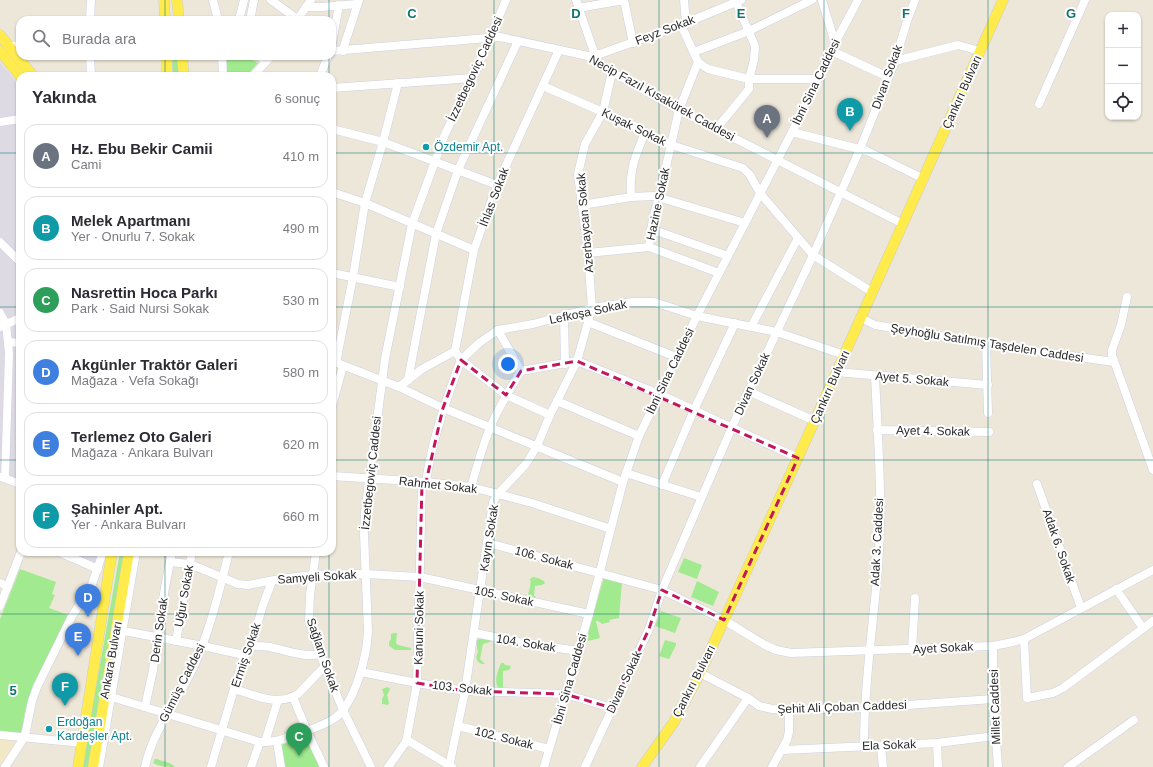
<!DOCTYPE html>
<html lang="tr">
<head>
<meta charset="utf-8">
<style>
	body { margin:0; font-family:Arial,sans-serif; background:#f7f7f7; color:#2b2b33 }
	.controls { position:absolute; right:12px; top:12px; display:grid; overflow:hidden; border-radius:8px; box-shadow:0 1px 3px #0004 }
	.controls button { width:36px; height:36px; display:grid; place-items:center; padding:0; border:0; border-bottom:1px solid #e1e1e2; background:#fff; color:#2b2b33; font:20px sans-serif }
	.you { position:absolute; left:508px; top:364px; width:14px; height:14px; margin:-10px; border:3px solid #fff; border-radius:50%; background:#1a73e8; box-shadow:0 0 0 6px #1a73e833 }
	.badge { display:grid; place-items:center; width:26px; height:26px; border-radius:50%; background:#3440ff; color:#fff; font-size:13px; font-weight:700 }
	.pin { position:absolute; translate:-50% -33px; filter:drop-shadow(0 1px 2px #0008) }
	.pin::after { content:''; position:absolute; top:21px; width:14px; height:12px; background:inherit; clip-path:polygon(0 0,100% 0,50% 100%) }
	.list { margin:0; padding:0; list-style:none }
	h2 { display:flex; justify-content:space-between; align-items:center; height:52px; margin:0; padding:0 16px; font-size:17px }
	h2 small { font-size:13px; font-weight:400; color:#7c7c81 }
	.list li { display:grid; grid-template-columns:26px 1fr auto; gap:12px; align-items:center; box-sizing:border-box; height:64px; margin:0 8px 8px; padding:0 8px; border:1px solid #e1e1e2; border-radius:12px }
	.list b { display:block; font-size:15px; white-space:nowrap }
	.list p { margin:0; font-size:13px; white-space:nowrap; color:#7c7c81 }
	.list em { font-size:13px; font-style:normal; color:#7c7c81 }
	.icon { flex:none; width:22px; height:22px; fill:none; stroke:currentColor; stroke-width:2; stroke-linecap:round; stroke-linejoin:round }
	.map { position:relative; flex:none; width:1153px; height:767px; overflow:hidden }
	.search { position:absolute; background:#fff; box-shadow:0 1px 3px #0004; left:16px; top:16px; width:320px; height:44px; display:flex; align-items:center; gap:10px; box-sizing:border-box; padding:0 14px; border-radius:12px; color:#7c7c81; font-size:15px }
	.panel { position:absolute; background:#fff; box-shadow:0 1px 3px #0004; left:16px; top:72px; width:320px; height:484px; border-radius:12px }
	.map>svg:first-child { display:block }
</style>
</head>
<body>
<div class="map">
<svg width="1153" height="767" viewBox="0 0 1153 767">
	<rect width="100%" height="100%" fill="#ede7d9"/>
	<g fill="#dedae4">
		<path d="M0,62L20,86V488L0,481Z"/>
		<path d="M69,552H99L95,563Z"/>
	</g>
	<path fill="#f1e8c6" d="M0,737L15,738V744L0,765Z"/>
	<g fill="#a2ea8f">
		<path d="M172,56H177L179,76H173Z"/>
		<path d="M225,56H246L258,63L246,76H225Z"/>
		<path d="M120,552H125L88,767H82Z"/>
		<path d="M684,558L702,565L697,579L678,572Z"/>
		<path d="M20,569L56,582L52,594L55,595L49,608L68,615L37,680L26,706L21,735L0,731V619Z"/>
		<path d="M533,577L538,578L544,581L545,583L542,585L535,586L534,595L537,599L528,597C528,591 532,585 530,579Z"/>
		<path d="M604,577L622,582L619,618L609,620L610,622L602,624L598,621H596L600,638L588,641L586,640Z"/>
		<path d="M697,581L719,592L713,606L691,597Z"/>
		<path d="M661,611L681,618L675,633L655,626Z"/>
		<path d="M394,633H397L396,643L398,645L411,648V650H395L389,646V642L391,639V634Z"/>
		<path d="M483,638L492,640L493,641L483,644L480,659L485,664C478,665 474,658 478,652L477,648V640Z"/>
		<path d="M665,640L676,643V645L669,659L659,656Z"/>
		<path d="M501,663H504L505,665L511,666L509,670L503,671V688L499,689C493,682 498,671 501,663Z"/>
		<path d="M388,687L390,689L387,695L389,703L388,705L382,704V699L384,695L382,689Z"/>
		<path d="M308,738L321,767H284L280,745Z"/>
		<path d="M155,759H157C163,762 170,761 175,767C167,767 160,767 153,763Z"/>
	</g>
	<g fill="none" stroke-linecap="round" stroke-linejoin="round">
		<g stroke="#cecfe4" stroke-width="9">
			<g id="minor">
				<path d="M213,0L218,20"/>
				<path d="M271,0L297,19"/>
				<path d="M576,0L595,55"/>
				<path d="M624,0L633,43"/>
				<path d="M684,0L686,23"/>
				<path d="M822,0L835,43"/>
				<path d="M306,7H322L357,4"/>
				<path d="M578,8L624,0"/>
				<path d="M90,20L91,0"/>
				<path d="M239,20L244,0"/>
				<path d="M250,20L254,0"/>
				<path d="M297,20L311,0"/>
				<path d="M332,43L339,5"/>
				<path d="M9,46L20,45"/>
				<path d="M332,51L500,37L588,56L612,72L681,111L903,224"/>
				<path d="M343,51L345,43L359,0"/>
				<path d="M832,51L888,77"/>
				<path d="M694,52L749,31L812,0"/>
				<path d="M90,56L91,76"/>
				<path d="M222,56L223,76"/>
				<path d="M259,56L266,62"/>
				<path d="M588,56L600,54L681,25L741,0"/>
				<path d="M895,61L958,45L980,51"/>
				<path d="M698,62L708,69L749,79H818"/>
				<path d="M253,76L271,56"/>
				<path d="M320,76L328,56"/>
				<path d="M543,86L637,127L659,141L743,168L750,175L760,193L813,255L872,292"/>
				<path d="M332,88L473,78"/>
				<path d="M1039,104L1085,0"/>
				<path d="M0,122L20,119"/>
				<path d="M717,128L749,89V79L754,60L755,46L736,2"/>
				<path d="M332,129L383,142L497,185"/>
				<path d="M792,132L867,151L924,179"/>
				<path d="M332,192L365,203L474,250"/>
				<path d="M631,197C629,171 635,156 645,133"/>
				<path d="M582,205L631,197L654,196L745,223"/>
				<path d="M651,229L728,256"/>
				<path d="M0,242L20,262"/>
				<path d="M649,247L653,218L659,197L679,110L698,62L681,25"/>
				<path d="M588,253L649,247L719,273"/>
				<path d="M332,273L400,287"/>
				<path d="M1127,297L1121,325L1112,350V355L1153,470"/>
				<path d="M0,313L6,324L9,353L5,478"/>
				<path d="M564,316L565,364"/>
				<path d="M861,318L875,325L986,344L1114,362"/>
				<path d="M588,322L676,357"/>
				<path d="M0,327L20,318"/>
				<path d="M751,327L798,238"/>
				<path d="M498,330L521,371"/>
				<path d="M8,342L20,343"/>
				<path d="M986,344L988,413"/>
				<path d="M455,351L474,250L497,185L559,50"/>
				<path d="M332,361L399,387L443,408L623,482"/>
				<path d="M336,363L353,277L365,203L383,142L398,83"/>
				<path d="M836,372L988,385"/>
				<path d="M408,380L436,234L458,170L518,41"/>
				<path d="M399,387L422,369L455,351L461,360L479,343L498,330L533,324L592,308L633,302H654L697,316L777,332L844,355"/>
				<path d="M748,391L815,421"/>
				<path d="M557,401L639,436"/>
				<path d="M332,406L343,366"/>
				<path d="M877,430L989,432"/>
				<path d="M626,473L701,497"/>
				<path d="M332,476L426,482L471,487L532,503L611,529"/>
				<path d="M1,477L20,484"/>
				<path d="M426,482C432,440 446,400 461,360L506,395L550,415"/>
				<path d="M1037,484L1081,608"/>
				<path d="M662,485L694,410L735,323"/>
				<path d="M471,487C477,467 482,447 490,428C498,408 510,389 521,371L577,361L659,394L798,458"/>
				<path d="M488,543L662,590L724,620L765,645L776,650L791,653L993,646L1013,642L1024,639L1153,570"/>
				<path d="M59,552L98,569"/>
				<path d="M316,552L310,595L309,620L320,654L343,710L371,767"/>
				<path d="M170,562L190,564L238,584L248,585L280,579L313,575L366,574L420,577L589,614"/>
				<path d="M0,583L8,586"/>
				<path d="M1116,589L1143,628"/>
				<path d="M0,606L21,552"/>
				<path d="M119,630L203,646L244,655"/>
				<path d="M475,633L519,642L578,651"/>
				<path d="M1024,639L1027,698L1053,693L1063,688L1153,621"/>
				<path d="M176,641L192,552"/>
				<path d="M251,646C258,646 264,646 270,647C284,650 306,658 320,654"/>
				<path d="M993,646V699L998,767"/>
				<path d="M912,650L915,598"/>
				<path d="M361,672L417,683L465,691L565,694L612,708"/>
				<path d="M700,673L748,698L759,706L772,709L789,710L864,708L993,699"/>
				<path d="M234,689C254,695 278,707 298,694L325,666"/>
				<path d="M105,695L260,742C275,743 287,738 301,733C312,729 325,725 335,718C355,703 367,656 368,631L364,533L365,512L385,359L412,224L445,134L473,78L506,0"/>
				<path d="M293,697L307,731L324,767"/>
				<path d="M145,707L153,670L165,587L172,552"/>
				<path d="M458,726L549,749"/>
				<path d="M0,735L82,743"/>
				<path d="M407,740L452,767"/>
				<path d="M265,742L278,700"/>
				<path d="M277,742L281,767"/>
				<path d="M937,743L938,767"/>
				<path d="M864,746C864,686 873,627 878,567C883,504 878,440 875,376"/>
				<path d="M881,746L883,767"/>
				<path d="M782,750L937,743L995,736"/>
				<path d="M5,767L22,741L26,731L32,701L37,687L72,616L91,587L103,552"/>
				<path d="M99,767L136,552"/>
				<path d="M145,767C153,730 177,702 193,668C210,631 219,592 229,552"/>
				<path d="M211,767L244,655L251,646L263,605L272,581"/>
				<path d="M251,767L260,742"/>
				<path d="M388,767L406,742L417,683L422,483"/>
				<path d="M449,767L465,691L493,502L498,494L526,464L537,446L550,415L577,361L592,308L588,253L578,174L585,144L603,112L612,72"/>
				<path d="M544,767L589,614L623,482L639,436L697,316L792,132L835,43L858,0"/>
				<path d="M585,767L649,629L662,590L732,427L813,255L860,149L895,61L908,18L915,0"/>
				<path d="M700,767L748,698"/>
				<path d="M772,767L787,740L789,732V710"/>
				<path d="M1068,767L1134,720"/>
			</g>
		</g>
		<g stroke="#ccc" stroke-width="11">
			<g id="major">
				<path d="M164,0L165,20"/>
				<path d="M177,0L179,20"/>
				<path d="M0,35L33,76"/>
				<path d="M0,51L20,76"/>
				<path d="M182,56L184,76"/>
				<path d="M167,76V56"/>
				<path d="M78,767L112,552"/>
				<path d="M93,767L129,552"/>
				<path d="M642,767L674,722L700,673L820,409L1003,0"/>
			</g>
		</g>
		<use href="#minor" stroke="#fff" stroke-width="8"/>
		<use href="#major" stroke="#ffec4c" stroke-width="10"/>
	</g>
	<path fill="none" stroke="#c2185b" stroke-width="3" stroke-dasharray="8 5" stroke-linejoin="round" d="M461,360L506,395L521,371L577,361L798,458L724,620L662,590L649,629L612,708L565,694L465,691L417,683L422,483L426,482L443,408Z"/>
	<path fill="none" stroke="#0f766e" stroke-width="1" stroke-opacity="0.55" d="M165,0V20M329,0V20M494,0V767M659,0V767M824,0V767M988,0V767M165,56V76M329,56V76M0,153H20M332,153H1153M0,307H20M332,307H1153M0,460H20M332,460H1153M165,552V767M329,552V767M0,614H1153"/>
	<g fill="#0f9aa8" stroke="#fff" stroke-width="1.5">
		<circle cx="426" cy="147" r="4"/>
		<circle cx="49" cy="729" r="4"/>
	</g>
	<g text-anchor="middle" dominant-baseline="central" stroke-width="4" stroke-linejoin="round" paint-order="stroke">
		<g font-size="12" fill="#292929" stroke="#fff">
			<text transform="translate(665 30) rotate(-21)">Feyz Sokak</text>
			<text transform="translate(475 69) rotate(-65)">İzzetbegoviç Caddesi</text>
			<text transform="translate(887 77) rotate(-70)">Divan Sokak</text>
			<text transform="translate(816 82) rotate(-64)">İbni Sina Caddesi</text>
			<text transform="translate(962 92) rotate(-66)">Çankırı Bulvarı</text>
			<text transform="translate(662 98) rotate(29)">Necip Fazıl Kısakürek Caddesi</text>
			<text transform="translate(634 127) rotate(26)">Kuşak Sokak</text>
			<text transform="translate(494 197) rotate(-69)">İhlas Sokak</text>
			<text transform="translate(658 204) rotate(-78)">Hazine Sokak</text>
			<text transform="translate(585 223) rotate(-95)">Azerbaycan Sokak</text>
			<text transform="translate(588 312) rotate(-12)">Lefkoşa Sokak</text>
			<text transform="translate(987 343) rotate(9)">Şeyhoğlu Satılmış Taşdelen Caddesi</text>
			<text transform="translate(670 371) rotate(-64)">İbni Sina Caddesi</text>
			<text transform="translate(912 379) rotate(5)">Ayet 5. Sokak</text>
			<text transform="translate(752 384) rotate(-65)">Divan Sokak</text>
			<text transform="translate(830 387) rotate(-66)">Çankırı Bulvarı</text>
			<text transform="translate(933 431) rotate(1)">Ayet 4. Sokak</text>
			<text transform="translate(371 473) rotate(-84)">İzzetbegoviç Caddesi</text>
			<text transform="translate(438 485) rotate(6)">Rahmet Sokak</text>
			<text transform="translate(489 538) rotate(-81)">Kayın Sokak</text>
			<text transform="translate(877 542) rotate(-87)">Adak 3. Caddesi</text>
			<text transform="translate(1059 546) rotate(71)">Adak 6. Sokak</text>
			<text transform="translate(544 558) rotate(15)">106. Sokak</text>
			<text transform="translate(317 577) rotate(-4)">Samyeli Sokak</text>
			<text transform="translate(184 596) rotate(-80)">Uğur Sokak</text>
			<text transform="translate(504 596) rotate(12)">105. Sokak</text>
			<text transform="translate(419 628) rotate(-89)">Kanuni Sokak</text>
			<text transform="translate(159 630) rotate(-82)">Derin Sokak</text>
			<text transform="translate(526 643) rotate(9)">104. Sokak</text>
			<text transform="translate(943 648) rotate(-3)">Ayet Sokak</text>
			<text transform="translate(246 655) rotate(-71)">Ermiş Sokak</text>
			<text transform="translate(323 655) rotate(71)">Sağlam Sokak</text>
			<text transform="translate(111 660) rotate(-80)">Ankara Bulvarı</text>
			<text transform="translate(570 679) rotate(-74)">İbni Sina Caddesi</text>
			<text transform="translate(694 681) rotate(-63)">Çankırı Bulvarı</text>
			<text transform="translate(624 682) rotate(-65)">Divan Sokak</text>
			<text transform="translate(182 683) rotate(-63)">Gümüş Caddesi</text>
			<text transform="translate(462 688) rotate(6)">103. Sokak</text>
			<text transform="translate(842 707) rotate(-2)">Şehit Ali Çoban Caddesi</text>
			<text transform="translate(995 707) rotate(-92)">Millet Caddesi</text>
			<text transform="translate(504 738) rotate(14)">102. Sokak</text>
			<text transform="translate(889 745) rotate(-2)">Ela Sokak</text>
		</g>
		<g font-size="12" fill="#0d838f" stroke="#fff" text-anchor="start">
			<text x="434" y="147">Özdemir Apt.</text>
			<text x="57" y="722">Erdoğan<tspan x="57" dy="14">Kardeşler Apt.</tspan></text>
		</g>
	</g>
	<g font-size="13" text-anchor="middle" font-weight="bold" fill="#0f766e" stroke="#fff" stroke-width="4" stroke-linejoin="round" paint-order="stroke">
		<text x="412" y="18">C</text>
		<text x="576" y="18">D</text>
		<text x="741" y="18">E</text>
		<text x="906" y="18">F</text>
		<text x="1071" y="18">G</text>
		<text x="13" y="695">5</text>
	</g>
</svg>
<div class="controls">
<button>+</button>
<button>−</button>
<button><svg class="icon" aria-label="locate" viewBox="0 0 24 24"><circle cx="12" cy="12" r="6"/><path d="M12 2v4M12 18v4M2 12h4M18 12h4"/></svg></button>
</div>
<div class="you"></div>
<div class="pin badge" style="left:767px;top:138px;background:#6b7280">A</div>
<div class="pin badge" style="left:850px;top:131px;background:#0f9aa8">B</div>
<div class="pin badge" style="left:299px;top:756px;background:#2e9e5b">C</div>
<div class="pin badge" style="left:88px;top:617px;background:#3f7fe0">D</div>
<div class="pin badge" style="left:78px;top:656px;background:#3f7fe0">E</div>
<div class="pin badge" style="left:65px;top:706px;background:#0f9aa8">F</div>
<div class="search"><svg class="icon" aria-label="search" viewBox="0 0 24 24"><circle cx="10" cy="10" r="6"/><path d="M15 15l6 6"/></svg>Burada ara</div>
<section class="panel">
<h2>Yakında<small>6 sonuç</small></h2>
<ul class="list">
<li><span class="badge" style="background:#6b7280">A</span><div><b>Hz. Ebu Bekir Camii</b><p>Cami</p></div><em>410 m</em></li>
<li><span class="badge" style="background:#0f9aa8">B</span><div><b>Melek Apartmanı</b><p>Yer · Onurlu 7. Sokak</p></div><em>490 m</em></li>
<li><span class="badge" style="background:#2e9e5b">C</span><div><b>Nasrettin Hoca Parkı</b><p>Park · Said Nursi Sokak</p></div><em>530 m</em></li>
<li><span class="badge" style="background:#3f7fe0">D</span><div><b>Akgünler Traktör Galeri</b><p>Mağaza · Vefa Sokağı</p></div><em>580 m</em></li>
<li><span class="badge" style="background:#3f7fe0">E</span><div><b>Terlemez Oto Galeri</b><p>Mağaza · Ankara Bulvarı</p></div><em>620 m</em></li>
<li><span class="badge" style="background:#0f9aa8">F</span><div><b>Şahinler Apt.</b><p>Yer · Ankara Bulvarı</p></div><em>660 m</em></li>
</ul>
</section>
</div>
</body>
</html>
